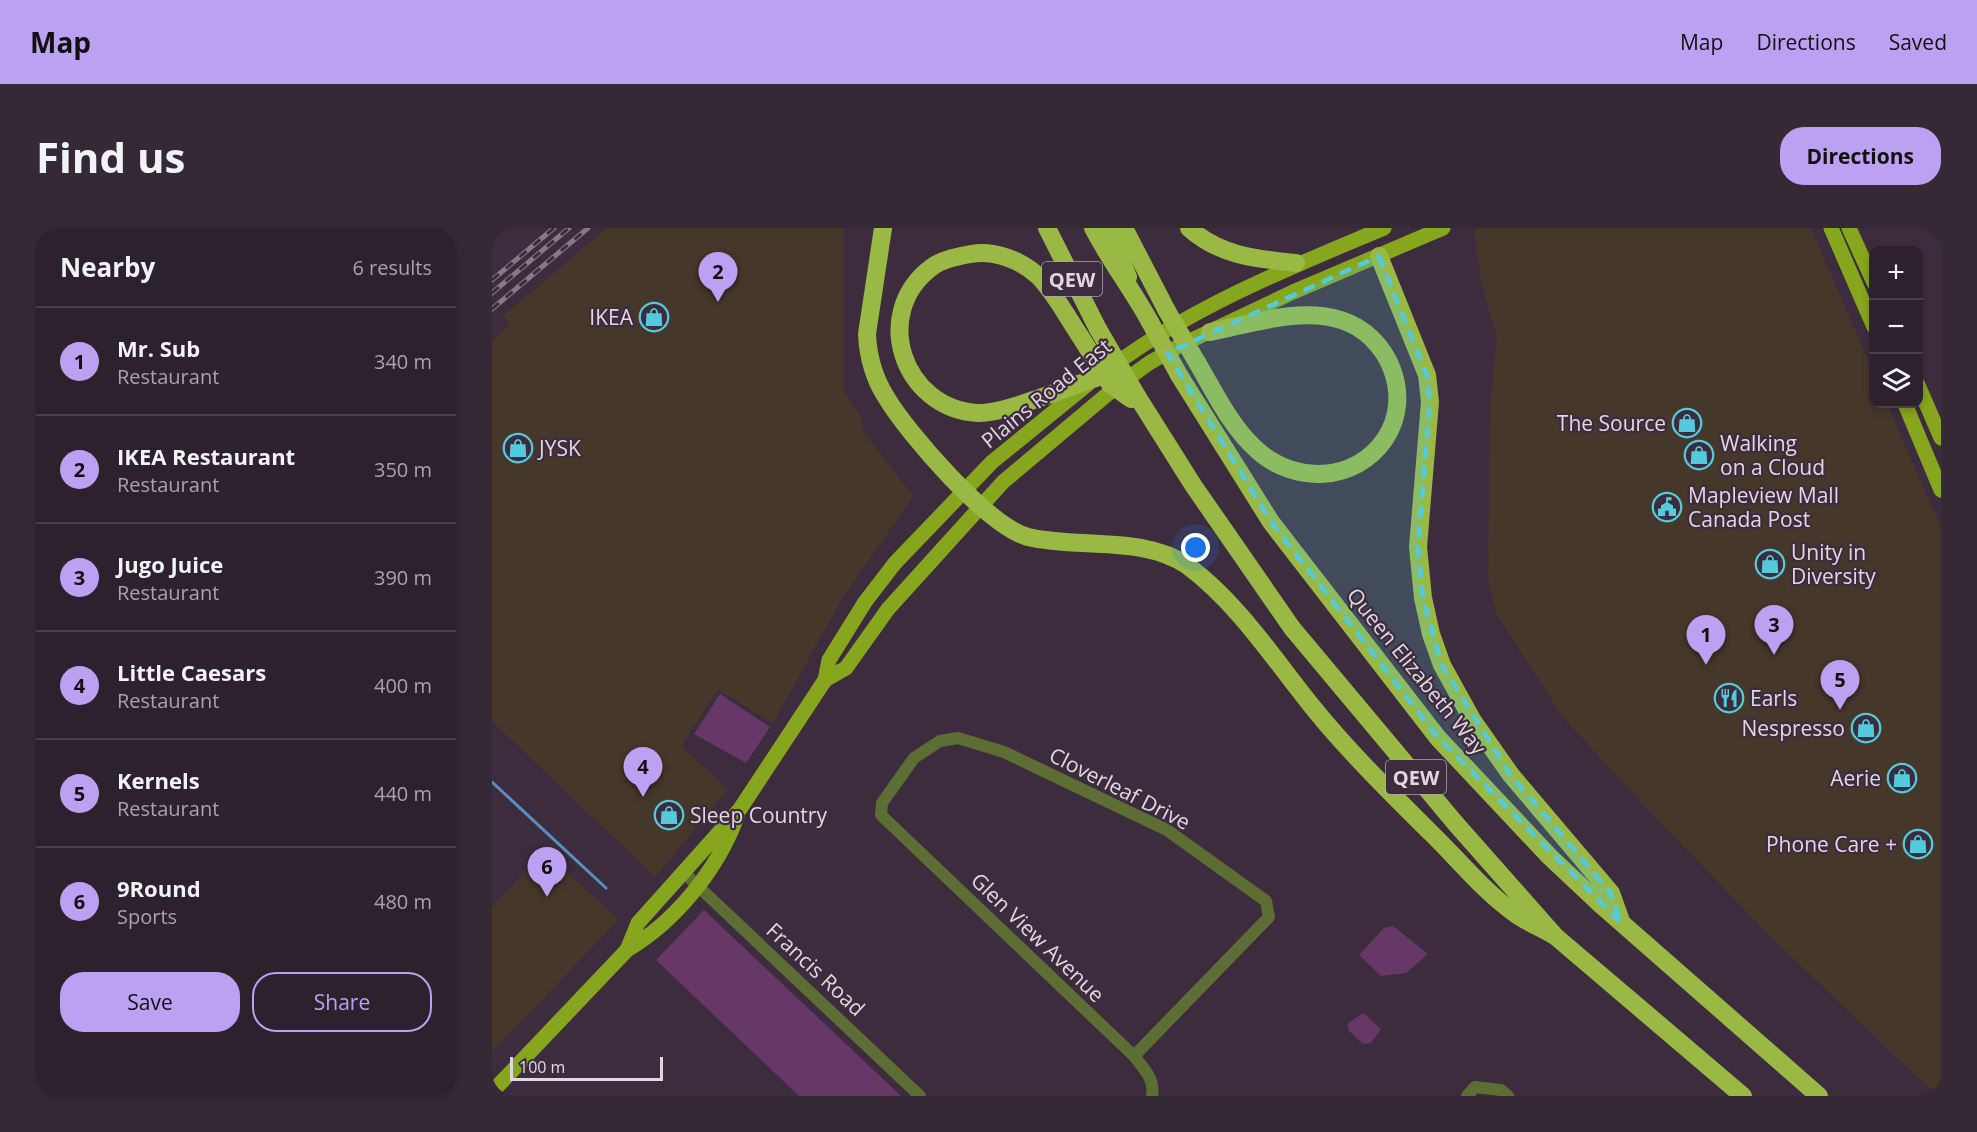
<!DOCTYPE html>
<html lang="en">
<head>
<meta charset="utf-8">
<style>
	body { margin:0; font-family:"Open Sans",sans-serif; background:#362936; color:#f1f3f6 }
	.controls { position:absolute; right:18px; top:18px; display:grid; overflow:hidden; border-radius:12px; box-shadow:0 3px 9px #0003 }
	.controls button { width:54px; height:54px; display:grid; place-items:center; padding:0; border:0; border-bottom:2px solid #493e4a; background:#2e212e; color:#f1f3f6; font:30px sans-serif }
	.scale { position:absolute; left:18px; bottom:15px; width:153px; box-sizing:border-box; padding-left:6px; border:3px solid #e1d6e1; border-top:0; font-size:16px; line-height:21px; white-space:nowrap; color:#e1d6e1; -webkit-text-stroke:4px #3d2c3d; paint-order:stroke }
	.you { position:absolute; left:704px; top:320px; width:21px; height:21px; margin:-15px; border:4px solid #fff; border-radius:50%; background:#1a73e8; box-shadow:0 0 0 9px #1a73e833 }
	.badge { display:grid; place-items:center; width:39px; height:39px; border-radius:50%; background:#bca0f2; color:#111; font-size:20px; font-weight:700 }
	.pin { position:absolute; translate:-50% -50px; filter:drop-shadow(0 2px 3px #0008) }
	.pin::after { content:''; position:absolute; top:32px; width:21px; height:18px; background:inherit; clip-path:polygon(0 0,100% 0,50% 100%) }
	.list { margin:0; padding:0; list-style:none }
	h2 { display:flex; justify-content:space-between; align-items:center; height:78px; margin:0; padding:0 24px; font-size:26px }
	h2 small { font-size:20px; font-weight:400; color:#a7a3aa }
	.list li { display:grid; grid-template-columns:39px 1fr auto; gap:18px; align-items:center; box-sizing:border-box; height:108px; padding:0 24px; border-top:2px solid #493e4a }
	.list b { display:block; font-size:22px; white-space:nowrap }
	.list p { margin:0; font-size:20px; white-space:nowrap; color:#a7a3aa }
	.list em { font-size:20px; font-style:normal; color:#a7a3aa }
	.actions { display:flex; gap:12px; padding:18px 24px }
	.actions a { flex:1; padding:14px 0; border:2px solid #bca0f2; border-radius:24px; text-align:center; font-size:21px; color:#bca0f2 }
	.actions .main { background:#bca0f2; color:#111 }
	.icon { flex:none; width:33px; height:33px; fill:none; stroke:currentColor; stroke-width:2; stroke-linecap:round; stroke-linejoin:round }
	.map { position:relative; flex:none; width:1449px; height:868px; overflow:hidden; border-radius:24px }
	header { display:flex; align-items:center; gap:36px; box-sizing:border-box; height:84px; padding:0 30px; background:#bca0f2; color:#111 }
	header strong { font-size:28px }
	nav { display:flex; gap:33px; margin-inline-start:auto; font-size:21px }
	.intro { display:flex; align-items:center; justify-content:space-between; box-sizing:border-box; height:144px; padding:0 36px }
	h1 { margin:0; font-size:42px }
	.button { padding:15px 27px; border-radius:24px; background:#bca0f2; color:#111; font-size:21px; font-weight:700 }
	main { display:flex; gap:36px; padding:0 36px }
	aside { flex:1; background:#2e212e; border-radius:24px; box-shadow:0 3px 9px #0003 }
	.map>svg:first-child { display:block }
</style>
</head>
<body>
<header>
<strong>Map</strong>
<nav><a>Map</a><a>Directions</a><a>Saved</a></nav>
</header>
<div class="intro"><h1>Find us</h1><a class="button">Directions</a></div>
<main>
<aside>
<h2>Nearby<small>6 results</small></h2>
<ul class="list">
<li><span class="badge">1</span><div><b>Mr. Sub</b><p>Restaurant</p></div><em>340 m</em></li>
<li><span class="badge">2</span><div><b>IKEA Restaurant</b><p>Restaurant</p></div><em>350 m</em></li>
<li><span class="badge">3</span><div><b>Jugo Juice</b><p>Restaurant</p></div><em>390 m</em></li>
<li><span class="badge">4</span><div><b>Little Caesars</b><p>Restaurant</p></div><em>400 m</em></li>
<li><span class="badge">5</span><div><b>Kernels</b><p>Restaurant</p></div><em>440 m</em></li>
<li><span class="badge">6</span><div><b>9Round</b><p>Sports</p></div><em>480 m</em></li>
</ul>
<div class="actions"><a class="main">Save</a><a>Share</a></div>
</aside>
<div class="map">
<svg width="1449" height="868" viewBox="0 0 1449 868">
	<rect width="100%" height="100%" fill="#3d2c3d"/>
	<g fill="#46372b">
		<path d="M115,0H352V164L367,185L373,206L421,268L350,371L281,495L226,462L189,518L236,561L163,649L0,493V113L18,97L11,88Z"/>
		<path d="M988,0H1319L1381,144L1382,176H1395L1449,300V868L1425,849L1275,705L1132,556L1071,489L1005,387L996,353L998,176L1005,109L990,58L982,2Z"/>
		<path d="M53,623L126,692L0,824V679Z"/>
	</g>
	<g fill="#673767">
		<path d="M228,466L278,499L254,535L202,506Z"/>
		<path d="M212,682L409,868H307L164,732Z"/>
		<path d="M901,698L936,726L914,745L889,748L867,727L892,700Z"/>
		<path d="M871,785L889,801L879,815L871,816L856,802V795Z"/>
	</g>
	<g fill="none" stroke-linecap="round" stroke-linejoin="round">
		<path stroke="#588fbe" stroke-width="3" d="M0,554L114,660"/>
		<g stroke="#5d6e35" stroke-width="12">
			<path d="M191,644L428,868"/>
			<path d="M642,828L777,689L774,673L675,602L512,524L466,510L448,513L422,530L390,575L389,587L642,828C652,841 663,851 660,868"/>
			<path d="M975,868L983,859L1009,862L1016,868"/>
		</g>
		<g stroke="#86a61d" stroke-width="15">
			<path d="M1339,0L1382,99"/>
			<path d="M1357,0L1382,55"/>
			<path d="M618,140C701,78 797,40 892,0"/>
			<path d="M1426,157L1449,210"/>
			<path d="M1413,176L1449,262"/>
			<path d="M333,452L354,440L396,381L511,254L624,159L657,135L687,118L801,64L951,0"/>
			<path d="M135,722L146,695L248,581L333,452L337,432L373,374L403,335L500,234L596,156"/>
			<path d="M0,864L135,722C184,693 225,642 245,589"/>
		</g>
		<g stroke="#9ab944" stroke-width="18">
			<path d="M391,0L375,106C376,128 382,150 394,169C416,206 496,298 536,309C585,321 652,307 696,338C747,376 783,433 823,482C858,525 899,565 938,604C966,631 993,665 1025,687C1037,695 1051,701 1063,708"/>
			<path d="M555,0L606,101"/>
			<path d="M601,0C618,33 640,61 658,94"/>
			<path d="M617,0L636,49"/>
			<path d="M632,0L675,83"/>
			<path d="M697,0C728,28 765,31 804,35"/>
			<path d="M887,28L935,147L938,174L926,319L931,370L939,406L950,437L981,493L1019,547L1119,665L1129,693"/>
			<path d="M588,108C575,89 563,65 546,48C529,32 502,22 479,26C466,28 451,31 440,39C378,85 411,181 486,185C513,186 575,159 604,150"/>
			<path d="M706,136C723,165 739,199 765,222C802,256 863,255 893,211C922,168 897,107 849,92C808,79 759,96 718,104"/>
			<path d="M687,147L779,294L946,510L1058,629L1108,676L1327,868"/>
			<path d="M645,168L701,257L800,400L964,596L1063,708L1251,868"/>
		</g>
		<g stroke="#877987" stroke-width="5">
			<g id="rail">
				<path d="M0,52L62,0"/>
				<path d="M0,65L77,0"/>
				<path d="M0,81L96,0"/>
			</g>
		</g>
		<use href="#rail" stroke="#3d2c3d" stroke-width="3" stroke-dasharray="9" stroke-linecap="butt"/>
		<g stroke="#9ab944" stroke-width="18">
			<path d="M675,83L706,136"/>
			<path d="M658,94L687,147"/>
			<path d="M606,101L645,168"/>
			<path d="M588,108L618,156L639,171"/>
		</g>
	</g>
	<path fill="#54cadd" fill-opacity="0.2" stroke="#54cadd" stroke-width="4.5" stroke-dasharray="12 8" stroke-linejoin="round" d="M887,28L935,147L938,174L926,319L931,370L950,437L1019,547L1119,665L1129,695L946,510L779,294L675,125Z"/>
	<defs>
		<g id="shop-ring" transform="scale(1.5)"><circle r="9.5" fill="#3d2c3d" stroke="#54cadd" stroke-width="1.5"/><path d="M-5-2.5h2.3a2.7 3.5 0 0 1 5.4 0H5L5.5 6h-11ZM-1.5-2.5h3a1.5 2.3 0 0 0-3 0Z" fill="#54cadd"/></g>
		<g id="civic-ring" transform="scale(1.5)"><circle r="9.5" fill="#3d2c3d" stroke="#54cadd" stroke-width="1.5"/><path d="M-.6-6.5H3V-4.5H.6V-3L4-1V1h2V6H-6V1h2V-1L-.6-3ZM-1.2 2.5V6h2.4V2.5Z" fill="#54cadd"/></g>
		<g id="restaurant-ring" transform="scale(1.5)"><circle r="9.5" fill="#3d2c3d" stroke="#54cadd" stroke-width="1.5"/><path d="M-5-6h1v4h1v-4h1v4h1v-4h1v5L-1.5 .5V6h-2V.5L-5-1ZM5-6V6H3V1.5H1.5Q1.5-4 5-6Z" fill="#54cadd"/></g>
	</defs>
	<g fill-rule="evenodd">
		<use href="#shop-ring" x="162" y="89"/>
		<use href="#shop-ring" x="1195" y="195"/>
		<use href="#shop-ring" x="26" y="220"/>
		<use href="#shop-ring" x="1207" y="227"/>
		<use href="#civic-ring" x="1175" y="279"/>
		<use href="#shop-ring" x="1278" y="336"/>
		<use href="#restaurant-ring" x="1237" y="470"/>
		<use href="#shop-ring" x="1374" y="500"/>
		<use href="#shop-ring" x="1410" y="550"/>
		<use href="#shop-ring" x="177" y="587"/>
		<use href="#shop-ring" x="1426" y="616"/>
	</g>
	<g text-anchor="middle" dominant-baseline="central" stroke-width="4.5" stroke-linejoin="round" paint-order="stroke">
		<g fill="#3d2c3d" stroke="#b0a3b0" stroke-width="1.5">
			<rect x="550" y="34" width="60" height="34" rx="4.5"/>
			<rect x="894" y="532" width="60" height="34" rx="4.5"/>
		</g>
		<g font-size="20" font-weight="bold" fill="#e1d6e1">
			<text x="580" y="51">QEW</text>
			<text x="924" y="549">QEW</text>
		</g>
		<g font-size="21" fill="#e1d6e1" stroke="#3d2c3d" text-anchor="start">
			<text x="141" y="89" text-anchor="end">IKEA</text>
			<text x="1174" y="195" text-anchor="end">The Source</text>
			<text x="1228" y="215">Walking<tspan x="1228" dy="24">on a Cloud</tspan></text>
			<text x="47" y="220">JYSK</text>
			<text x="1196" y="267">Mapleview Mall<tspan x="1196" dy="24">Canada Post</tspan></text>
			<text x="1299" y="324">Unity in<tspan x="1299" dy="24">Diversity</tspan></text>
			<text x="1258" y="470">Earls</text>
			<text x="1353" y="500" text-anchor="end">Nespresso</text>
			<text x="1389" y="550" text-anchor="end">Aerie</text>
			<text x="198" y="587">Sleep Country</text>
			<text x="1405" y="616" text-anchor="end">Phone Care +</text>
		</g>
		<g font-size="21" fill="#e1d6e1" stroke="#3d2c3d">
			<text transform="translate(554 165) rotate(-39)">Plains Road East</text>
			<text transform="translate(925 443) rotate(51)">Queen Elizabeth Way</text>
			<text transform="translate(628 560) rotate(27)">Cloverleaf Drive</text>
			<text transform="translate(546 709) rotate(44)">Glen View Avenue</text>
			<text transform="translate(324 741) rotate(43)">Francis Road</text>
		</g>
	</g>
</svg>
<div class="controls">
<button>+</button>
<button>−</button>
<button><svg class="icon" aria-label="layers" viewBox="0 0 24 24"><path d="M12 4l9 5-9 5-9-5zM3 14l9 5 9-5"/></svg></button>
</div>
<div class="scale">100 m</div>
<div class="you"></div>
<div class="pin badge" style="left:1214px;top:437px">1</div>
<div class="pin badge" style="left:226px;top:74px">2</div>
<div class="pin badge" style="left:1282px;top:427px">3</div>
<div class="pin badge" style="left:151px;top:569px">4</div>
<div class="pin badge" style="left:1348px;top:482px">5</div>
<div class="pin badge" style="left:55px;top:669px">6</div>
</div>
</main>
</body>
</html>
